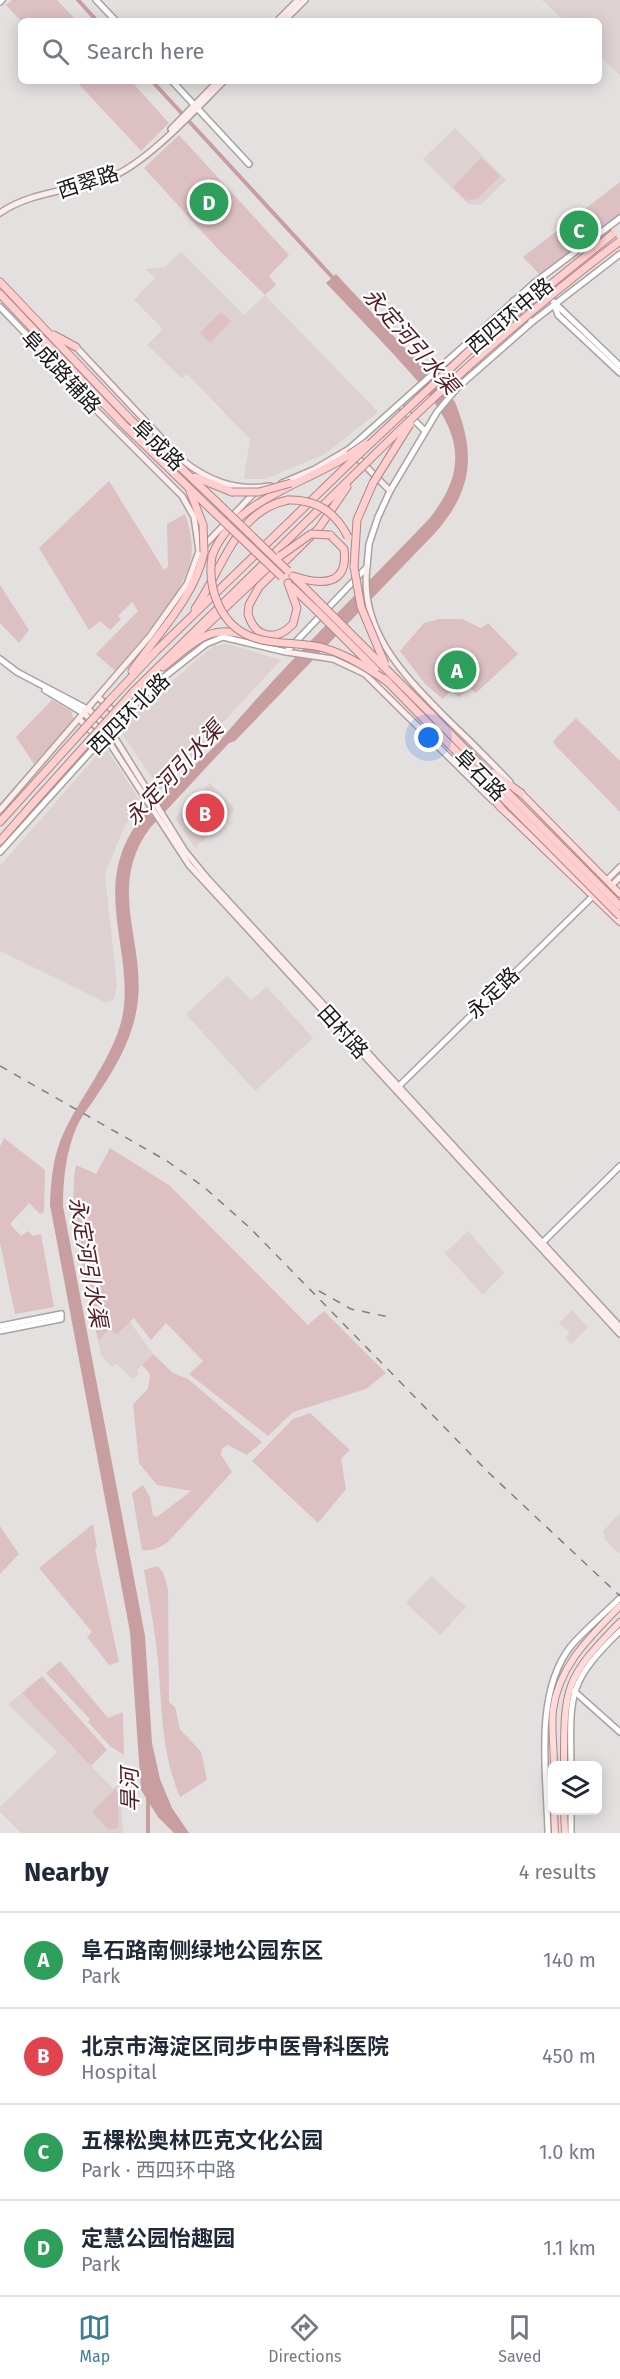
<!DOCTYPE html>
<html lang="en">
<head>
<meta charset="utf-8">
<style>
	body { margin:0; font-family:"Fira Sans","Noto Sans SC",sans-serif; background:#f2f2f3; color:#1f2937 }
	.controls { position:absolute; right:18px; bottom:18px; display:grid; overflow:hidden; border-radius:9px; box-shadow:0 3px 15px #0003 }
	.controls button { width:54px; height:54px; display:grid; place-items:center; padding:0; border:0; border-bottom:2px solid #e0e1e3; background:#fff; color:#1f2937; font:30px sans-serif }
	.you { position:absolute; left:429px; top:738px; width:21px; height:21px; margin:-15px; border:4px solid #fff; border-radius:50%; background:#1a73e8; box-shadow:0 0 0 9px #1a73e833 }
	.badge { display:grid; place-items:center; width:39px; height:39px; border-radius:50%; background:#3e7d92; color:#fff; font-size:20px; font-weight:700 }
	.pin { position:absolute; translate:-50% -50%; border:3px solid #fff; box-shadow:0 2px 6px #0006 }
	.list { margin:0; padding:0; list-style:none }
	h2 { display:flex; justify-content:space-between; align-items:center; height:78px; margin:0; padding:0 24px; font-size:26px }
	h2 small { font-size:20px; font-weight:400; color:#747a83 }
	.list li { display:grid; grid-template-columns:39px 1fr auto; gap:18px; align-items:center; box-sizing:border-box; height:96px; padding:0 24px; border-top:2px solid #e0e1e3 }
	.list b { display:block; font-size:22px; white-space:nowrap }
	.list p { margin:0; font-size:20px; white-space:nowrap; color:#747a83 }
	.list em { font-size:20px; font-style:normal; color:#747a83 }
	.icon { flex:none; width:33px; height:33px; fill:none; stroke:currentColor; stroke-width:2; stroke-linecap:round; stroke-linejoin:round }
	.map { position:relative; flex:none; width:620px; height:1833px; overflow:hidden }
	.search { position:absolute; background:#fff; box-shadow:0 3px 15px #0003; left:18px; right:18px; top:18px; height:66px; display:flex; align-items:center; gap:15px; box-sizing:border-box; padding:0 21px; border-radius:9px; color:#747a83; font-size:22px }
	.sheet { height:462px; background:#fff }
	nav { display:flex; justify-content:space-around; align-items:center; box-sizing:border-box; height:84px; border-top:2px solid #e0e1e3; background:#fff; font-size:16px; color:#747a83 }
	nav a { display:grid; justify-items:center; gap:3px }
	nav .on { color:#3e7d92 }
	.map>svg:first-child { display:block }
</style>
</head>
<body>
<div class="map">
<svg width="620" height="1833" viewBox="0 0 620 1833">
	<rect width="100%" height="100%" fill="#e4e0e0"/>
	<g fill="#ded1d1">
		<path d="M542,0H620V76L599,55V21H564Z"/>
		<path d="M455,128L506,180L481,205L468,204L423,159Z"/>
		<path d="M181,252L244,315L265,295L378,412L325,454L265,479H244L250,439L187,374L182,378L147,345L163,329L134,300L155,278L145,269L165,267Z"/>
		<path d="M227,644L281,660L160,790L118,728L213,646Z"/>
		<path d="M105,746L143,806L125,825L105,874L117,986L114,999L106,1003L0,951V866Z"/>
		<path d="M210,783L235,809L195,848L175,818Z"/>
		<path d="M227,976L251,1000L267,987L313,1038L255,1091L186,1014Z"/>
		<path d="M468,1231L504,1273L483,1295L445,1253Z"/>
		<path d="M572,1310L588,1327L571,1344L565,1338L570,1333L559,1323Z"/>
		<path d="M130,1322L153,1354L137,1370L139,1373L133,1379L116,1364L112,1367L101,1355L98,1341L111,1328L117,1335Z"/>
		<path d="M620,1513V1554L605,1540L603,1531Z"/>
		<path d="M431,1576L466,1607L440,1635L406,1603Z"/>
		<path d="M22,1693L113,1789L120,1783L123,1833H21L0,1812V1807L57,1752L8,1704Z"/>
	</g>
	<g fill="#ddc1c2">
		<path d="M12,0H57L77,21H21L6,5Z"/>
		<path d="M76,81H131L169,123L141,151Z"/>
		<path d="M179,135L289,255L269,276L276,285L265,295L217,248L144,168Z"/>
		<path d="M481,158L500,176L478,198L467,201L453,187Z"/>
		<path d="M620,182V214L541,276L523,257Z"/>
		<path d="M221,312L231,321L210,343L200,333Z"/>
		<path d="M109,481L164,570L168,567L167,524L185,514C189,526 192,538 192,551C190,590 139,641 115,671L96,654L138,611L132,602L118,616L121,619L110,630L100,621L89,630L39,548Z"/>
		<path d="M0,585L29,630L19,643L0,623Z"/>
		<path d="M439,619H462L481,628L488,623L518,654L476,693L470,688L459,697L451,691L443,699L426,685L400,651L424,623Z"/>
		<path d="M52,700L71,711L74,720L34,764L16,737Z"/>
		<path d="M576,718L620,761V812L555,745L553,741Z"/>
		<path d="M4,1138L45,1170L44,1212L40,1214L29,1203L10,1224L21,1236L28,1231L33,1236L41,1234L54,1307L15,1314L0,1243V1147Z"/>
		<path d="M110,1148L169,1185L308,1325L324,1311L386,1373L366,1389L293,1412L268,1436L189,1374L203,1361L166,1323L151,1340L134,1318L117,1335L110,1329L98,1341C89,1290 66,1215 76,1165L96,1174Z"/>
		<path d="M153,1354L173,1373L188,1379L262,1442L247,1455L228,1445L222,1449L221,1455L232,1472L169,1541C160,1548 153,1551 142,1550L132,1493L143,1485L150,1497L153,1516L157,1517L191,1491L157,1485L139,1463L133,1404L148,1389L150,1374L142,1365Z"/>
		<path d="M310,1413L350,1450L341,1459L346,1489L318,1523L252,1461L293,1419Z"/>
		<path d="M93,1524L97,1548L95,1549L119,1662L109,1665L87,1637L92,1632L39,1568Z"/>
		<path d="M0,1526L19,1554L0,1574Z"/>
		<path d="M157,1566L163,1572L168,1589L169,1702L175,1707L180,1729L201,1752L207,1780L180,1797C161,1752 162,1708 158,1661C155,1630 149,1600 144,1570Z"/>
		<path d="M60,1661L108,1718L123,1712L124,1755L110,1746L88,1722L90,1719L46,1673Z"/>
		<path d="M42,1676L107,1750L91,1766L22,1693Z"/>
		<path d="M115,1789L118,1794V1828L109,1830L92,1812Z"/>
	</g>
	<path fill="#c99ea0" d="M336,274L455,402C476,454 473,490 435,533L235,741L229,743L150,828C107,886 144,938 138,1000C134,1036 117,1066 97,1095C91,1105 82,1115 77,1126C66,1151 63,1179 63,1206L145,1636L152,1743L160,1779L172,1808L189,1833H174L158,1817L141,1790L130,1632L50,1205C51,1179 53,1154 65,1130C82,1095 108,1064 120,1026C137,969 101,909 122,852C139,804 191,774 223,737C287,662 359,592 428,520C484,453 444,410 396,357C373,332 349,307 326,283Z"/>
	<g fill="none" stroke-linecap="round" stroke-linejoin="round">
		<g stroke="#c99ea0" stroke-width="4">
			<path d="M78,0L97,21"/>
			<path d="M152,81L334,279"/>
			<path d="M148,1798V1833"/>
		</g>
		<g stroke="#a7a3a3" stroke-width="8">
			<g id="tertiary">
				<path d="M96,0L116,21"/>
				<path d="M0,2L2,0"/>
				<path d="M172,81L249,164"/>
				<path d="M534,283L620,366"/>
				<path d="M513,301L529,318"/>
				<path d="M554,304L558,315L620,373"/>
				<path d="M0,307L51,360"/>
				<path d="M403,409L425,431"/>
				<path d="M349,449L534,283L620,218"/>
				<path d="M0,659L17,672L89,710"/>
				<path d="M45,690L85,714"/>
				<path d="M0,852L121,718L159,681L206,644L223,637L286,652L367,567L369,544L378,517L390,491L437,412L458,387L532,322L620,254"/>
				<path d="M397,1088L594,895"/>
				<path d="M540,1245L620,1166"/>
				<path d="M0,1326L61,1314"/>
				<path d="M0,1331L61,1319V1314"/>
				<path d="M574,1691L620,1732"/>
				<path d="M571,1766C570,1694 567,1683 620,1631"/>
				<path d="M571,1810V1833"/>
				<path d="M548,1833C547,1775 533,1694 571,1646C586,1629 604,1614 620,1598"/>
			</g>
		</g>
		<g stroke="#a7a3a3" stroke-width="8">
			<g id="secondary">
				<path d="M277,21L298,0"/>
				<path d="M284,21L305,0"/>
				<path d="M171,129L218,81"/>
				<path d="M0,213C31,191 74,191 109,178C146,164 195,110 224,81"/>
				<path d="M76,347L181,459C207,480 235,492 270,486"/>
				<path d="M282,483L315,469L349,449L390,491"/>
				<path d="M202,548L256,491"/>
				<path d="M367,567C359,631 404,675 445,717C467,738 489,760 510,782"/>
				<path d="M286,652L333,659L365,674L493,801"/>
				<path d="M99,698L121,718"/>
				<path d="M89,710L110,730L185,851L208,879L620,1327"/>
				<path d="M85,714L105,736L189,865L620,1334"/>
				<path d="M80,720L100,740"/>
				<path d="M0,810L150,636L187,584L199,551L194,517L182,496L87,401L55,365"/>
				<path d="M607,880L620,867"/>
				<path d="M612,885L620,877"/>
			</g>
		</g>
		<g stroke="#af8687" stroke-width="8">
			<g id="primary">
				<path d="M521,793L620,894"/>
				<path d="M501,808L620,922"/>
				<path d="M554,1766C554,1747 551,1728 553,1710C559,1665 590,1637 620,1606"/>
				<path d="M564,1766C564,1687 564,1679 620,1622"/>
				<path d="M554,1810L555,1833"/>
				<path d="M564,1810L565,1833"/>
			</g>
		</g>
		<g stroke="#af8687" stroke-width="9">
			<g id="trunk">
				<path d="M0,282L130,419L222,507"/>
				<path d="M0,294L124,425L216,514"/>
				<path d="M54,335L76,347"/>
				<path d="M45,344L55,365"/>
				<path d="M195,477L232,492"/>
				<path d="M190,491L203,525"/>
				<path d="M212,556C233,500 303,485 349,455"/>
				<path d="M354,567L357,520L373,483"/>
				<path d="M293,576C320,585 349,587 344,549L330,535"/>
				<path d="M295,578L321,604"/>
				<path d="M288,583L297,608L293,624C276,642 255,638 248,614L249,605L259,587L319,528L347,487"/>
				<path d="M292,587L315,609"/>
				<path d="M195,609C223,569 235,511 288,500"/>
				<path d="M192,639L280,556"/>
				<path d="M163,667C191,646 207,623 245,635"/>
				<path d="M132,671C157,634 195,597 204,552"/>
				<path d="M133,692L362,467"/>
				<path d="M110,700L156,651L353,460"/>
				<path d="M429,712L507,792"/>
				<path d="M423,718L500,795"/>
				<path d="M493,773L521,793"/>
				<path d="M474,774L501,808"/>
				<path d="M0,822L27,792"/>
				<path d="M0,841L36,800"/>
			</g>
		</g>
		<use href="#tertiary" stroke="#fff" stroke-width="5"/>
		<use href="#secondary" stroke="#ffeced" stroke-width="5"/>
		<use href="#primary" stroke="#ffdadb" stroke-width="6"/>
		<use href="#trunk" stroke="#ffcecf" stroke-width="7"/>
		<g stroke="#827f7f" stroke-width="1.5" stroke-dasharray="8 8" stroke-linecap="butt">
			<path d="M0,1066L167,1161L204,1187L250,1228L489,1473L620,1596"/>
			<path d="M319,1291L351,1309L389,1317"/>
		</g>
		<g stroke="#af8687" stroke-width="9" stroke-linecap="butt">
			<g id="trunk-bridge">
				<path d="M349,455L365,444"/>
				<path d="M353,460L471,349L614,233"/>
				<path d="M362,467C443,386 528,311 620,241"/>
				<path d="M373,483L410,424"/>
				<path d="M232,492H259L291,483"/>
				<path d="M288,500C315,499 335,511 348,537"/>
				<path d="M222,507L288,571"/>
				<path d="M216,514L282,577"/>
				<path d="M203,525L204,552"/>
				<path d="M212,556C207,588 220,627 255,638C278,646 304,641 327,649C349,656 369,669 388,682"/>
				<path d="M280,556L311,534L330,535"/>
				<path d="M354,567L361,607L385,664"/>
				<path d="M321,604L429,712"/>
				<path d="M315,609L375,669"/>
				<path d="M385,679L423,718"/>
				<path d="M27,792L110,700"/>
				<path d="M507,792L620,906"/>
				<path d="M500,795L620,916"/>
				<path d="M36,800L133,692"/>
			</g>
		</g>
		<use href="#trunk-bridge" stroke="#ffcecf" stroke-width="7"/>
	</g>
	<g text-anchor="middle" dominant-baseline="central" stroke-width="4.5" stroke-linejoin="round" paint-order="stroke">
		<g font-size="21" fill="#1a1818" stroke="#fff">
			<text transform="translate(88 182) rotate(-18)">西翠路</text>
			<text transform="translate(510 316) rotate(-40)">西四环中路</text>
			<text transform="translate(61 372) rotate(47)">阜成路辅路</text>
			<text transform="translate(158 445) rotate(44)">阜成路</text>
			<text transform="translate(129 714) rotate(-45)">西四环北路</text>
			<text transform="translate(480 775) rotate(45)">阜石路</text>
			<text transform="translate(493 993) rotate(-44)">永定路</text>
			<text transform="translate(343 1032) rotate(48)">田村路</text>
		</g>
		<g font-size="22" font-style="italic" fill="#521c23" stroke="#fff">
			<text transform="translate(411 341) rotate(49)">永定河引水渠</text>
			<text transform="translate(174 773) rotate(-47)">永定河引水渠</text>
			<text transform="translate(88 1262) rotate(80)">永定河引水渠</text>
			<text transform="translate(130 1790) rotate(-91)">旱河</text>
		</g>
	</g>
</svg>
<div class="controls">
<button><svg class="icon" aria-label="layers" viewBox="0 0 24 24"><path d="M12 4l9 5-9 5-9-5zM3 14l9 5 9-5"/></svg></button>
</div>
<div class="you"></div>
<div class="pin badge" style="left:457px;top:670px;background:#2e9e5b">A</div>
<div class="pin badge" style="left:205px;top:813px;background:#e0444e">B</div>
<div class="pin badge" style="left:579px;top:230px;background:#2e9e5b">C</div>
<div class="pin badge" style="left:209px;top:202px;background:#2e9e5b">D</div>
<div class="search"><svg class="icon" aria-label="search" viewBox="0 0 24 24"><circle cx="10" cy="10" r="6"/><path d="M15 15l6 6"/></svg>Search here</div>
</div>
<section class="sheet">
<h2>Nearby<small>4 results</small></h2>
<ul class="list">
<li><span class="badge" style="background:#2e9e5b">A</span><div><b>阜石路南侧绿地公园东区</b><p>Park</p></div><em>140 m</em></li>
<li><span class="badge" style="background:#e0444e">B</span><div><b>北京市海淀区同步中医骨科医院</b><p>Hospital</p></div><em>450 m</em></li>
<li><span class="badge" style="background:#2e9e5b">C</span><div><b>五棵松奥林匹克文化公园</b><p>Park · 西四环中路</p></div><em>1.0 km</em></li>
<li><span class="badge" style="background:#2e9e5b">D</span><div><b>定慧公园怡趣园</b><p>Park</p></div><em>1.1 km</em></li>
</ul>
</section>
<nav>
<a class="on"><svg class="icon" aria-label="map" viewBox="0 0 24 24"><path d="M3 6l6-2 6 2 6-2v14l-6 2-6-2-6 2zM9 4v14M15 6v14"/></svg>Map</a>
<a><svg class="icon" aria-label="directions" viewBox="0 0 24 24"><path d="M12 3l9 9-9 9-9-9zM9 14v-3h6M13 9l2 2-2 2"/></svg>Directions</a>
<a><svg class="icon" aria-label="saved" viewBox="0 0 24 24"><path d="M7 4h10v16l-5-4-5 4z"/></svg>Saved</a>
</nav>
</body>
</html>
